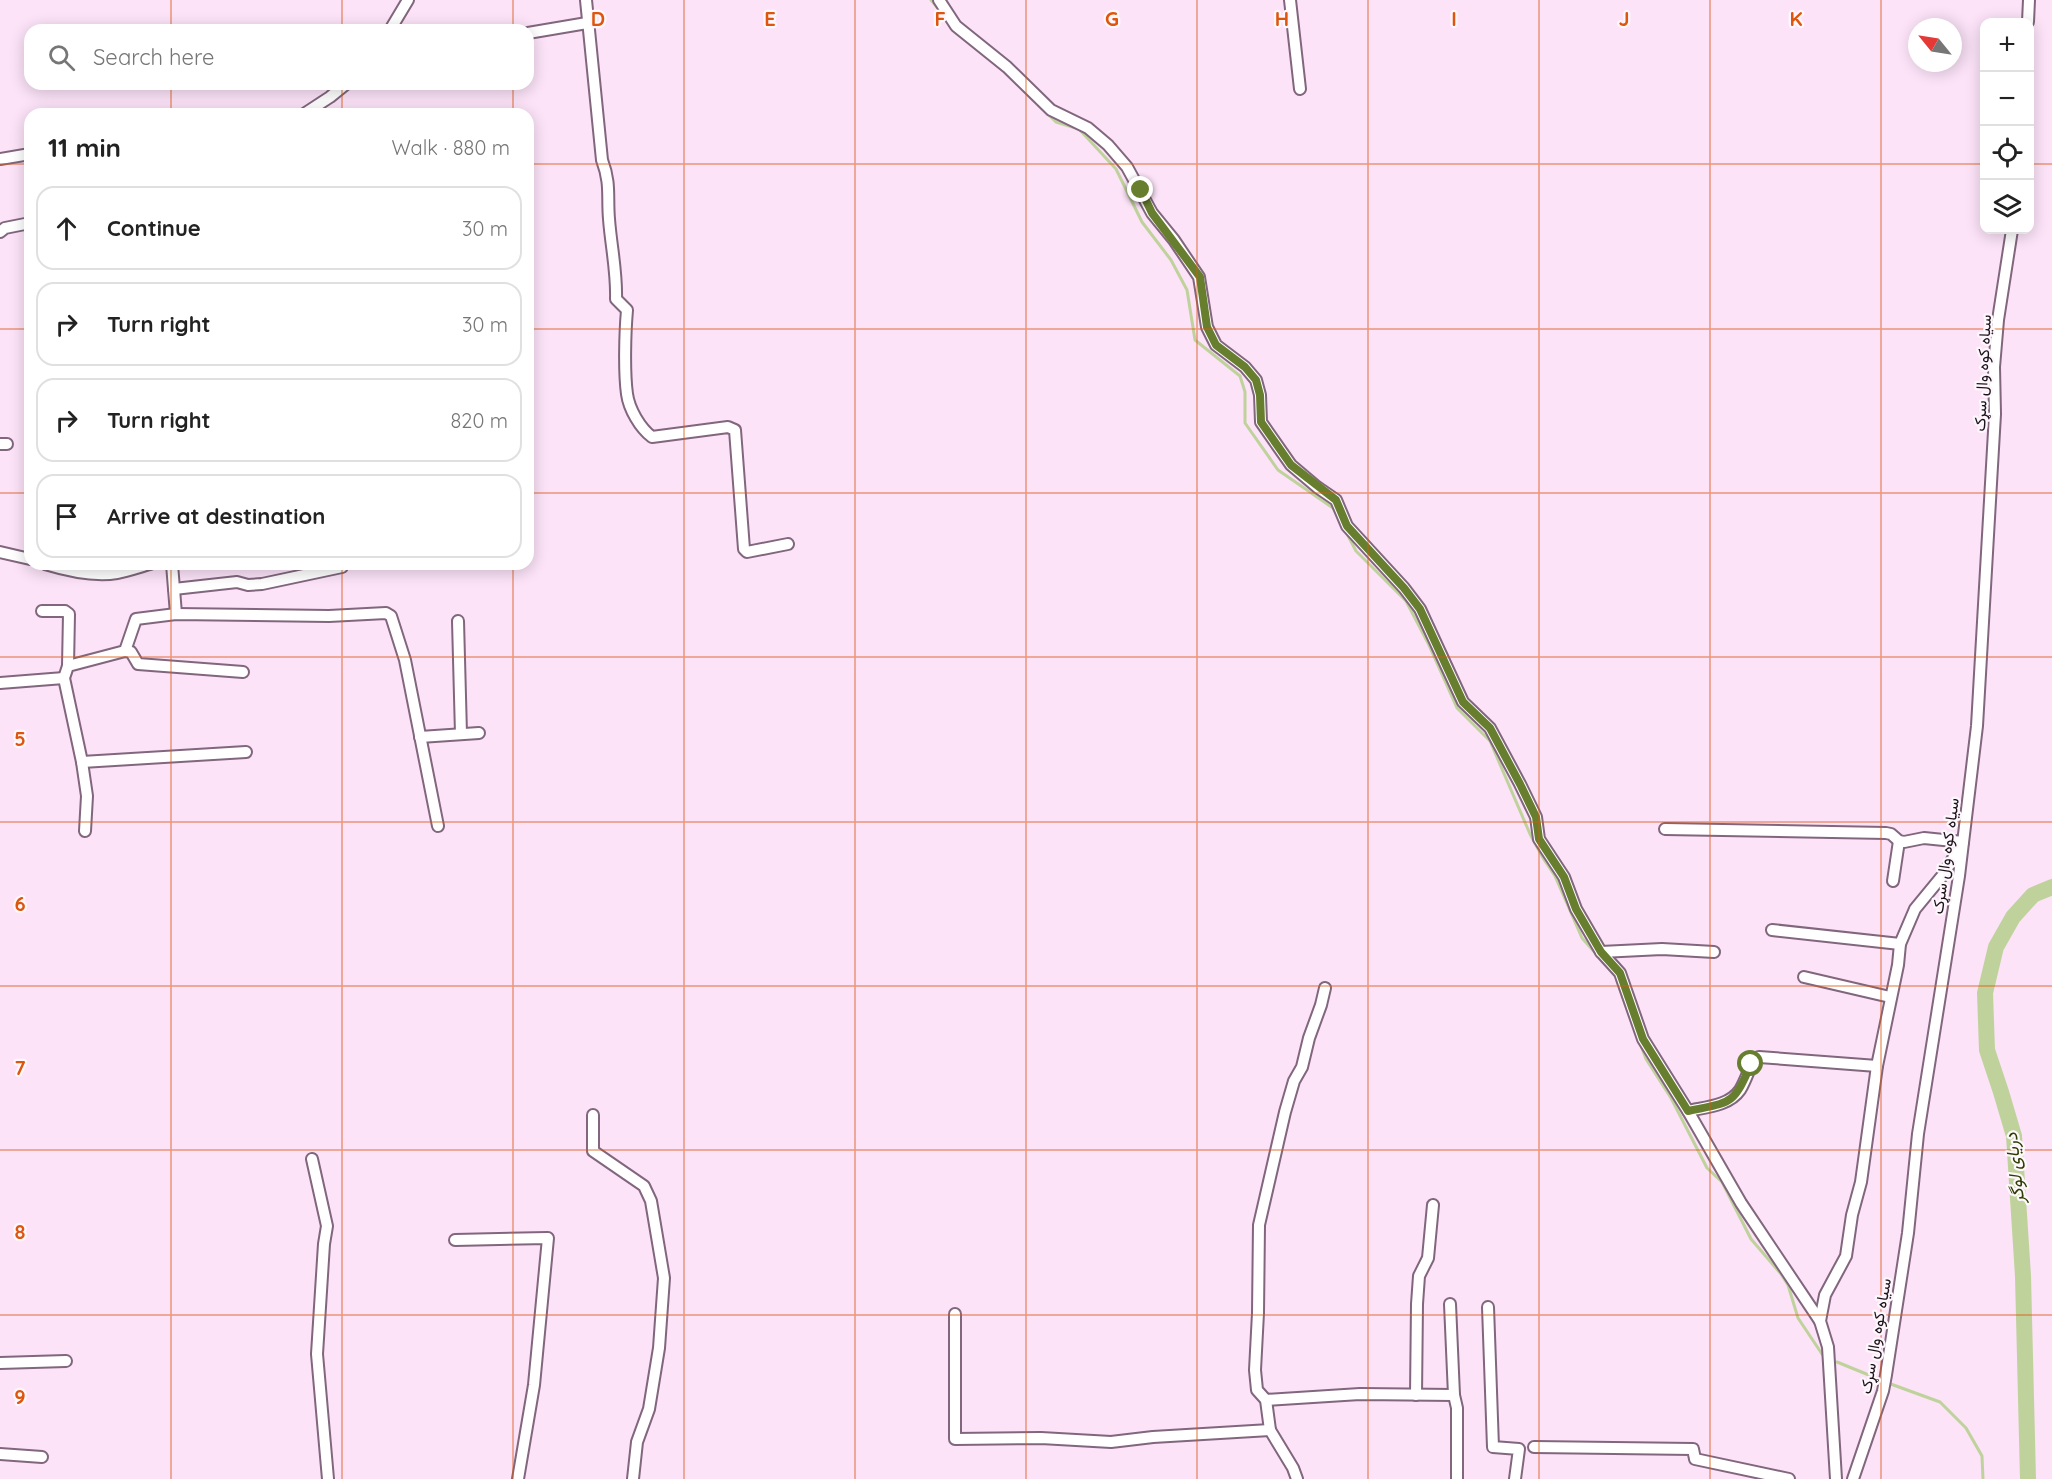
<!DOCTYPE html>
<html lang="en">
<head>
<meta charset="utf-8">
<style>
	body { margin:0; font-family:Quicksand,Vazirmatn,sans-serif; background:#f6f6f6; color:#222 }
	.controls { position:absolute; right:18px; top:18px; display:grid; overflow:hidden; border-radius:12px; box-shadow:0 3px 15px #0003 }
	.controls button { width:54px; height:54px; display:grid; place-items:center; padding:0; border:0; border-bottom:2px solid #e0e0e0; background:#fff; color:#222; font:30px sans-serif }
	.compass { position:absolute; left:1908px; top:18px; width:54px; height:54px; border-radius:50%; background:#fff; box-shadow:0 3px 15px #0003; rotate:300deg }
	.stop { position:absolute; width:18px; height:18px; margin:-14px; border:4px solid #677e2f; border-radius:50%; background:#fff }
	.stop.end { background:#677e2f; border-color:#fff; box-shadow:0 2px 6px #0008 }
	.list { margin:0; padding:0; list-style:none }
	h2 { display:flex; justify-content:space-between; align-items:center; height:78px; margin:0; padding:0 24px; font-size:26px }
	h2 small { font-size:20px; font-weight:400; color:#767676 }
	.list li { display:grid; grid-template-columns:39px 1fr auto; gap:18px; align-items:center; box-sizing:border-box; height:84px; margin:0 12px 12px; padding:0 12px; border:2px solid #e0e0e0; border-radius:18px }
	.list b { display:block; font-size:22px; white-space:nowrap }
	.list em { font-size:20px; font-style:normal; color:#767676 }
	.icon { flex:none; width:33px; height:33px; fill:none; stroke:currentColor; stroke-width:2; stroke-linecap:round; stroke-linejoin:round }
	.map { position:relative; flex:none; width:2052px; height:1479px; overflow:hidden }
	.search { position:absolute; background:#fff; box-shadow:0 3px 15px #0003; left:24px; top:24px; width:510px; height:66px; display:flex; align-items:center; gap:15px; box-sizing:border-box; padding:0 21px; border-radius:18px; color:#767676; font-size:22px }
	.panel { position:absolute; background:#fff; box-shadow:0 3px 15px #0003; left:24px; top:108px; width:510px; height:462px; border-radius:18px }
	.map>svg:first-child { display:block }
</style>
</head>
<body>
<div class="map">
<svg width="2052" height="1479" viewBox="0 0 2052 1479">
	<rect width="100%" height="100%" fill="#fce3f8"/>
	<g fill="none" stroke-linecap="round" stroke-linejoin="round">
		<g stroke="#bfd29b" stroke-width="3">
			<path d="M931,0L941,12"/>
			<path d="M1013,80L1056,122L1079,129L1116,169L1142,222L1171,260L1187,290L1195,340L1240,376L1245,392V423L1278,470L1333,508L1338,517"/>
			<path d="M1345,530L1356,551L1406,601L1428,643L1457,708L1490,741L1530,834L1543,858L1555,876L1582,938L1597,955"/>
			<path d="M1617,981L1627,1009"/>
			<path d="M1640,1043L1646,1059L1671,1098L1707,1168L1722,1182L1751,1239L1781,1274L1788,1285L1798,1318L1824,1357"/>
			<path d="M1837,1362L1881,1380"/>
			<path d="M1888,1383L1940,1402L1966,1428L1982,1456L1983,1479"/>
		</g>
		<path stroke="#bfd29b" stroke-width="16" d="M2028,1479L2023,1276L2014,1136L2001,1092L1987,1050L1985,993L1996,947L2013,917L2033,895L2052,887"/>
		<g stroke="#81667d" stroke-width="14">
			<g id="minor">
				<path d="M586,0L602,160C611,184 607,196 609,219C611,246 617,272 616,299L627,310C625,333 624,372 627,394C629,409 640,428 652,437L728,427L735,430L744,549L747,552L788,544"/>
				<path d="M939,0L956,26L1007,67L1051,110L1088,128L1108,145L1127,167L1152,213L1174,240L1199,277L1207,327L1216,345L1245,367L1256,380L1260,395L1261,422L1291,465L1317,487L1336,500L1347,526L1404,588L1420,609L1463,702L1490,728L1520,784L1536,817L1539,839L1564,877L1576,909L1601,952L1620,973L1643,1039L1688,1111L1741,1203L1820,1321"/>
				<path d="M1290,0L1300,89"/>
				<path d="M2028,22L2029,0"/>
				<path d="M390,30L408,0"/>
				<path d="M528,33L587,23"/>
				<path d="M304,114L330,97L346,84"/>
				<path d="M0,159L30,154"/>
				<path d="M0,232L5,228L30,223"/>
				<path d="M0,444H7"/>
				<path d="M0,552L30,559"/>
				<path d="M45,564C68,571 94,577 117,573C128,571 139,567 150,564"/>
				<path d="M172,564L176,614"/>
				<path d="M174,589L237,582L248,585L262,584L342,567"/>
				<path d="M42,611H65L69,614L68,666"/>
				<path d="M458,621L461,734"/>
				<path d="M125,651L131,652L138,664L243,672"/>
				<path d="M0,683L64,678"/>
				<path d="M420,737L479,733"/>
				<path d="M82,762L246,752"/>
				<path d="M1665,829L1886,833L1891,834L1899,841L1904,842L1924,838L1963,842L1943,875L1915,909L1900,944L1898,965L1877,1066L1861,1182L1852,1215L1846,1256L1825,1295L1820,1321L1828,1347L1836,1479"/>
				<path d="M85,831L87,796L82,762L64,678L68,666L125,651L136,619L176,614L329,616L386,613L391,616L405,660L438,826"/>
				<path d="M1893,881L1899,841"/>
				<path d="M1772,930L1900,944"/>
				<path d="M1601,952L1662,949L1714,952"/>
				<path d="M1804,977L1890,997"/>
				<path d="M1688,1111C1706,1107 1729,1106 1740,1090C1746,1080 1749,1069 1754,1059L1759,1057L1877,1066"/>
				<path d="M593,1115V1151L644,1186L651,1201L664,1278L659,1348L649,1409L637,1442L633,1479"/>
				<path d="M312,1159L327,1226L324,1244L317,1354L328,1479"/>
				<path d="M455,1240L548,1238L534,1385L518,1479"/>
				<path d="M1450,1304L1454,1395L1457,1408V1479"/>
				<path d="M1488,1307L1493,1447L1519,1449L1515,1479"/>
				<path d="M955,1314V1439L1041,1438L1111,1442L1153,1437L1270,1430"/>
				<path d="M0,1363L66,1361"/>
				<path d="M1416,1395L1417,1304L1419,1276L1428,1258L1433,1205"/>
				<path d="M1266,1400L1360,1394L1454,1395"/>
				<path d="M1534,1447L1693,1449L1695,1459L1789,1479"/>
				<path d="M0,1454L42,1457"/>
				<path d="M1297,1479L1293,1468L1270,1430L1266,1400L1257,1390L1255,1370L1258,1313L1259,1225L1285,1112L1294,1081L1302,1067L1309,1038L1321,1005L1325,988"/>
				<path d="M1853,1479L1883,1391L1886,1375L1908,1233L1918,1134L1959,876L1977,726L1995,414L1994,367L1998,320L2012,230"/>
			</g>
		</g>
		<use href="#minor" stroke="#fff" stroke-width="10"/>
	</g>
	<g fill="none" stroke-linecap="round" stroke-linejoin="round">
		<path stroke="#677e2f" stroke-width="8" d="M1141,190L1152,213L1200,277L1207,327L1216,345L1245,367L1256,380L1260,395L1261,422L1291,465L1336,500L1347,526L1404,588L1420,609L1463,702L1490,728L1520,784L1536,817L1539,839L1564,877L1576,909L1601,952L1620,973L1643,1039L1688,1111C1731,1102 1733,1106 1751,1064"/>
	</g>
	<path fill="none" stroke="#de550d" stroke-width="1.5" stroke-opacity="0.55" d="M171,0V30M342,0V30M513,0V30M684,0V1479M855,0V1479M1026,0V1479M1197,0V1479M1368,0V1479M1539,0V1479M1710,0V1479M1881,0V1479M171,84V114M342,84V114M513,84V114M0,164H30M528,164H1984M2030,164H2052M0,329H30M528,329H2052M0,493H30M528,493H2052M171,564V1479M342,564V1479M513,564V1479M0,657H2052M0,822H2052M0,986H2052M0,1150H2052M0,1315H2052"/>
	<g text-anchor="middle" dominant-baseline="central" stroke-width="4.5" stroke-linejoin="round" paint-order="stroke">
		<g font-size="16" fill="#1c121b" stroke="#fdf7fc">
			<text transform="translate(1982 373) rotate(-87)">سیاه کوه وال سړک</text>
			<text transform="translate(1945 856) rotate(-82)">سیاه کوه وال سړک</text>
			<text transform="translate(1875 1336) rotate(-80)">سیاه کوه وال سړک</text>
		</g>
		<g font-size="18" font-style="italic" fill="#2d3c00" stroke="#fdf7fc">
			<text transform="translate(2014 1168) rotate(-96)">دریای لوگر</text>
		</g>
	</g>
	<g font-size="20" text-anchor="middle" font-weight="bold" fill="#de550d" stroke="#fdf7fc" stroke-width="4.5" stroke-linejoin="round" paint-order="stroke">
		<text x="598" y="26">D</text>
		<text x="770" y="26">E</text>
		<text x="940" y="26">F</text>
		<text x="1112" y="26">G</text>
		<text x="1282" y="26">H</text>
		<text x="1454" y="26">I</text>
		<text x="1624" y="26">J</text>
		<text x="1796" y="26">K</text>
		<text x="20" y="746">5</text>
		<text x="20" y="911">6</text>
		<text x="20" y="1075">7</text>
		<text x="20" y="1239">8</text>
		<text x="20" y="1404">9</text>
	</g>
</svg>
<div class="controls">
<button>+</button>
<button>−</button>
<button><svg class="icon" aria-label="locate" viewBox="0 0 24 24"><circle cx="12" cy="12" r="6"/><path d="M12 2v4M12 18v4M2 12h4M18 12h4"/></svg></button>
<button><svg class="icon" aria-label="layers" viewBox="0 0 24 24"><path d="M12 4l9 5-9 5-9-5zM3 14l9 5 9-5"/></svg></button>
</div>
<svg class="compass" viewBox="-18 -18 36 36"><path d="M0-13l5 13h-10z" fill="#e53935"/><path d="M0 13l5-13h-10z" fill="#767676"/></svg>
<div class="stop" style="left:1751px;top:1064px"></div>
<div class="stop end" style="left:1141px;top:190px"></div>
<div class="search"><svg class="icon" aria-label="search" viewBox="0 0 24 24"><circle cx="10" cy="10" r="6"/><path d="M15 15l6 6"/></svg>Search here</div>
<section class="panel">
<h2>11 min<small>Walk · 880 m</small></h2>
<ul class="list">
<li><svg class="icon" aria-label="ahead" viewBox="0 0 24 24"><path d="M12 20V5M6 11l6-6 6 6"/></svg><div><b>Continue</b></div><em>30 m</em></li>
<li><svg class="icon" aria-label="right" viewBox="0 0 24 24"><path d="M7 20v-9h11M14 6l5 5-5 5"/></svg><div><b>Turn right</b></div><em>30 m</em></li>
<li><svg class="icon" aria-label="right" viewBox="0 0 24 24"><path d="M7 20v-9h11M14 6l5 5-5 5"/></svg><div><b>Turn right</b></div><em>820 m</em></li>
<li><svg class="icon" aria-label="arrive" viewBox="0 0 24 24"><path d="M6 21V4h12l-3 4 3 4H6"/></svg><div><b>Arrive at destination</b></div></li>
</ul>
</section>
</div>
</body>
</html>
